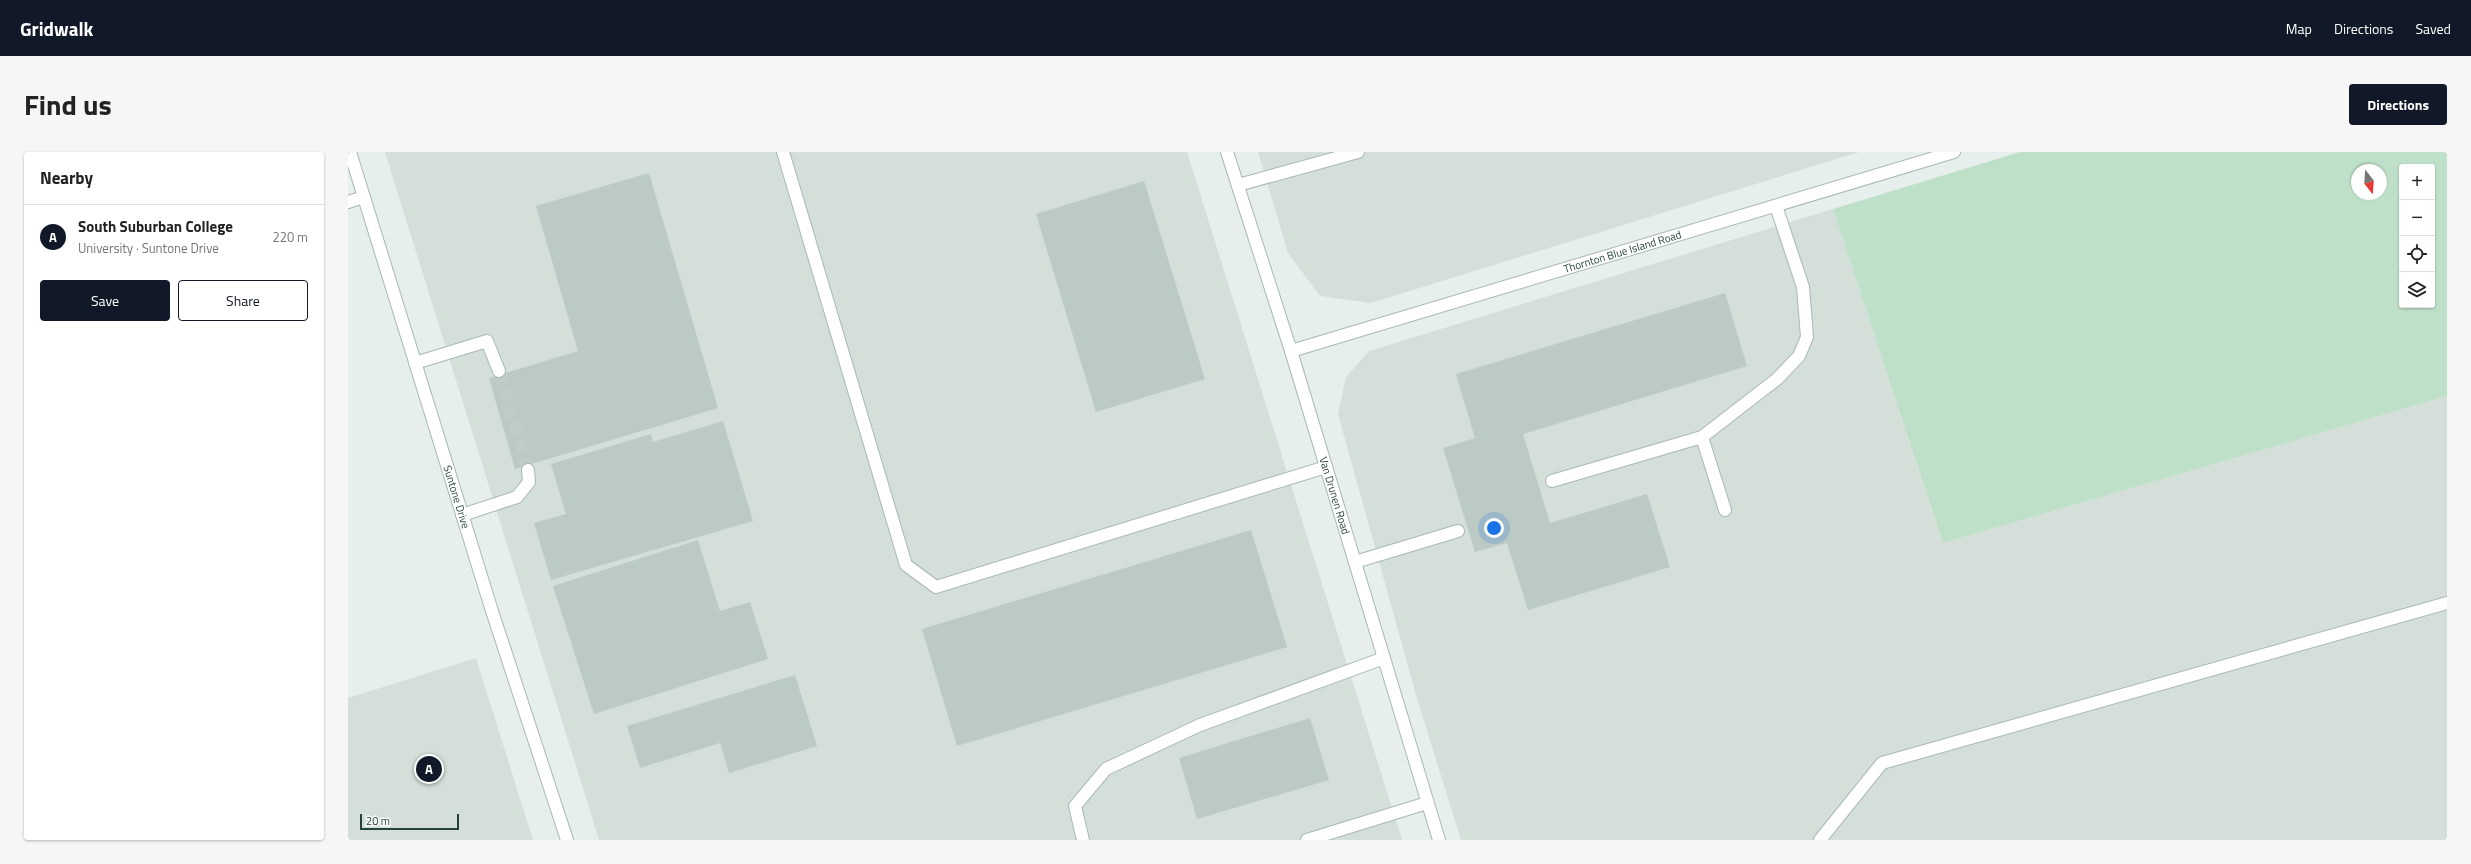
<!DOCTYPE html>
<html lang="en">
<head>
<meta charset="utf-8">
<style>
	body { margin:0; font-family:"Titillium Web",sans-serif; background:#f6f6f6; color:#222 }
	.controls { position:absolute; right:12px; top:12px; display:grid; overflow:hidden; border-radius:4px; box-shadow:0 1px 3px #0004 }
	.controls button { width:36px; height:36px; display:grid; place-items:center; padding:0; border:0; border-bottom:1px solid #e0e0e0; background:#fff; color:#222; font:20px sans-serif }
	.compass { position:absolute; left:2003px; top:12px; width:36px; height:36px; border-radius:50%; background:#fff; box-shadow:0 1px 3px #0004; rotate:163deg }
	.scale { position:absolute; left:12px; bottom:10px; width:99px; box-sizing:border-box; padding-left:4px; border:2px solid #24423a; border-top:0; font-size:11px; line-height:14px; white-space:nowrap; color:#24423a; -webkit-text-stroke:3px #f7fbf9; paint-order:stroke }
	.you { position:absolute; left:1146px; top:376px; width:14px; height:14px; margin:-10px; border:3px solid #fff; border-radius:50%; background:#1a73e8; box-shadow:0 0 0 6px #1a73e833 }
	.badge { display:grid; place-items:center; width:26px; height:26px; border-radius:50%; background:#111827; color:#fff; font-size:13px; font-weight:700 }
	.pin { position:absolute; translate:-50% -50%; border:2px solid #fff; box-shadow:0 1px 4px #0006 }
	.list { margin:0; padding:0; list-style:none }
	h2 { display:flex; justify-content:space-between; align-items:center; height:52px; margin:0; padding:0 16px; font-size:17px }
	h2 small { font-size:13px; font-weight:400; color:#767676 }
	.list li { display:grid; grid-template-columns:26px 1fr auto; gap:12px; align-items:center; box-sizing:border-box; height:64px; padding:0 16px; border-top:1px solid #e0e0e0 }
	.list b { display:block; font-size:15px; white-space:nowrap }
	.list p { margin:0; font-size:13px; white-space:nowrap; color:#767676 }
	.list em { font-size:13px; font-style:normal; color:#767676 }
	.actions { display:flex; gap:8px; padding:12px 16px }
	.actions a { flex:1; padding:9px 0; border:1px solid #111827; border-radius:4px; text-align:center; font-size:14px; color:#111827 }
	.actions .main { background:#111827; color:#fff }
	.icon { flex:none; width:22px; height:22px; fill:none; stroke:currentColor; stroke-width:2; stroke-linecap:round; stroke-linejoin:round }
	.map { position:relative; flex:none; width:2099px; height:688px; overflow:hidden; border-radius:4px }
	header { display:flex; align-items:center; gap:24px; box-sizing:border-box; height:56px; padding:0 20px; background:#111827; color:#fff }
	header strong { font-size:19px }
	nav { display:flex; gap:22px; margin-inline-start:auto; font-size:14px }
	.intro { display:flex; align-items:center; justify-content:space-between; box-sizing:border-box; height:96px; padding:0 24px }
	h1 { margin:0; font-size:28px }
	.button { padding:10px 18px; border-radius:4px; background:#111827; color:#fff; font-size:14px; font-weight:700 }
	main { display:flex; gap:24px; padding:0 24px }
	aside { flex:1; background:#fff; border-radius:4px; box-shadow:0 1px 3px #0004 }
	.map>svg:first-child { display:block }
</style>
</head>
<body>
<header>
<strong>Gridwalk</strong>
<nav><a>Map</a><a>Directions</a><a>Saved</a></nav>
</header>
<div class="intro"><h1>Find us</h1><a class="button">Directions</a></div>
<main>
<aside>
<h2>Nearby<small></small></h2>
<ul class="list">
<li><span class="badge">A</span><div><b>South Suburban College</b><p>University · Suntone Drive</p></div><em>220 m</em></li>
</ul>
<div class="actions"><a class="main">Save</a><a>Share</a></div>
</aside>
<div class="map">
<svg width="2099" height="688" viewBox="0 0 2099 688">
	<rect width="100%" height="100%" fill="#e6efeb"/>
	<g fill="#d4dfda">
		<path d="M37,0H839L1054,688H251Z"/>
		<path d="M910,0H1511L1023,151L972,144L940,101Z"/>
		<path d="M1485,57L1595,391L2099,244V688H1113L1070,550L990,262L998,225L1021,199Z"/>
		<path d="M128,506L185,688H0V546Z"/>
	</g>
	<path fill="#bfe0c8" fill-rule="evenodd" d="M1672,0H2099V244L1595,391L1485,57ZM2054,15H2084V153H2054ZM2009,18H2033V42H2009Z"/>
	<g fill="#bbcac4">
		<path d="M301,21L370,256L167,317L141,226L230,199L188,54Z"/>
		<path d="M796,29L857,227L748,260L688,62Z"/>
		<path d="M1377,141L1399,214L1175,282L1202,371L1299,342L1322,415L1180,458L1159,391L1127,400L1095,296L1127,286L1108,222Z"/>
		<path d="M375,269L405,369L203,428L186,371L218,362L203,312L303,282L305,290Z"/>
		<path d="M903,378L939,495L609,594L574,477Z"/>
		<path d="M350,388L372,459L402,450L420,507L246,562L205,434Z"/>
		<path d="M447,523L469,594L381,621L372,591L292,616L279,574Z"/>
		<path d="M962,566L981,628L849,667L831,606Z"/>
	</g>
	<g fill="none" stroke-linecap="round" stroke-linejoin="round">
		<path stroke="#bfccc8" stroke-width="12" stroke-dasharray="12 6" stroke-linecap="butt" d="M151,219L180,318"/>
		<g stroke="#a8b8b2" stroke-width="14">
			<g id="minor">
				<path id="s1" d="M2,0L144,459L219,688"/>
				<path d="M435,0L558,413L588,435L978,315"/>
				<path id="s2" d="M879,0L943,199L1091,688"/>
				<path d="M890,33L1010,0"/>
				<path d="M0,50L16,45"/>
				<path id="s3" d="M943,199L1606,0"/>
				<path d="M67,211L139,189L151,219"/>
				<path d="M1354,285L1377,358"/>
				<path d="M1204,329L1354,285L1429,227L1451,204L1459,185L1455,135L1428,54"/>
				<path d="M114,363L169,345L181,330L180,318"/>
				<path d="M1007,410L1110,379"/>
				<path d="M735,688L727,654L758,617L852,573L1036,506"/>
				<path d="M959,688L1079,651"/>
				<path d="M1472,688L1534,611L2099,451"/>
			</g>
		</g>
		<use href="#minor" stroke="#fff" stroke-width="12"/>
	</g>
	<g text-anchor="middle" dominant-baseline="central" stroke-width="3" stroke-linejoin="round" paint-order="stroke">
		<g font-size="11" fill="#24423a" stroke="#f7fbf9">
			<text stroke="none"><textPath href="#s3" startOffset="346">Thornton Blue Island Road</textPath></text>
			<text stroke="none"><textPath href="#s2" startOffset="360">Van Drunen Road</textPath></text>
			<text stroke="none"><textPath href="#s1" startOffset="361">Suntone Drive</textPath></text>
		</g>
	</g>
</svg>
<div class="controls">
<button>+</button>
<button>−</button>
<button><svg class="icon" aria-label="locate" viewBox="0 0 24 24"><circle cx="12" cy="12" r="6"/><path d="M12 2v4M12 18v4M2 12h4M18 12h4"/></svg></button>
<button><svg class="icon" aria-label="layers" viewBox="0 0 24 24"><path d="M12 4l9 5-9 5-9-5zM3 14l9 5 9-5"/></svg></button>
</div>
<svg class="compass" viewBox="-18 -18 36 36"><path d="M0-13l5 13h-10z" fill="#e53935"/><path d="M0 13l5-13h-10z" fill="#767676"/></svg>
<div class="scale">20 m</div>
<div class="you"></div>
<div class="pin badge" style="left:81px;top:617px">A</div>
</div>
</main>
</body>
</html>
